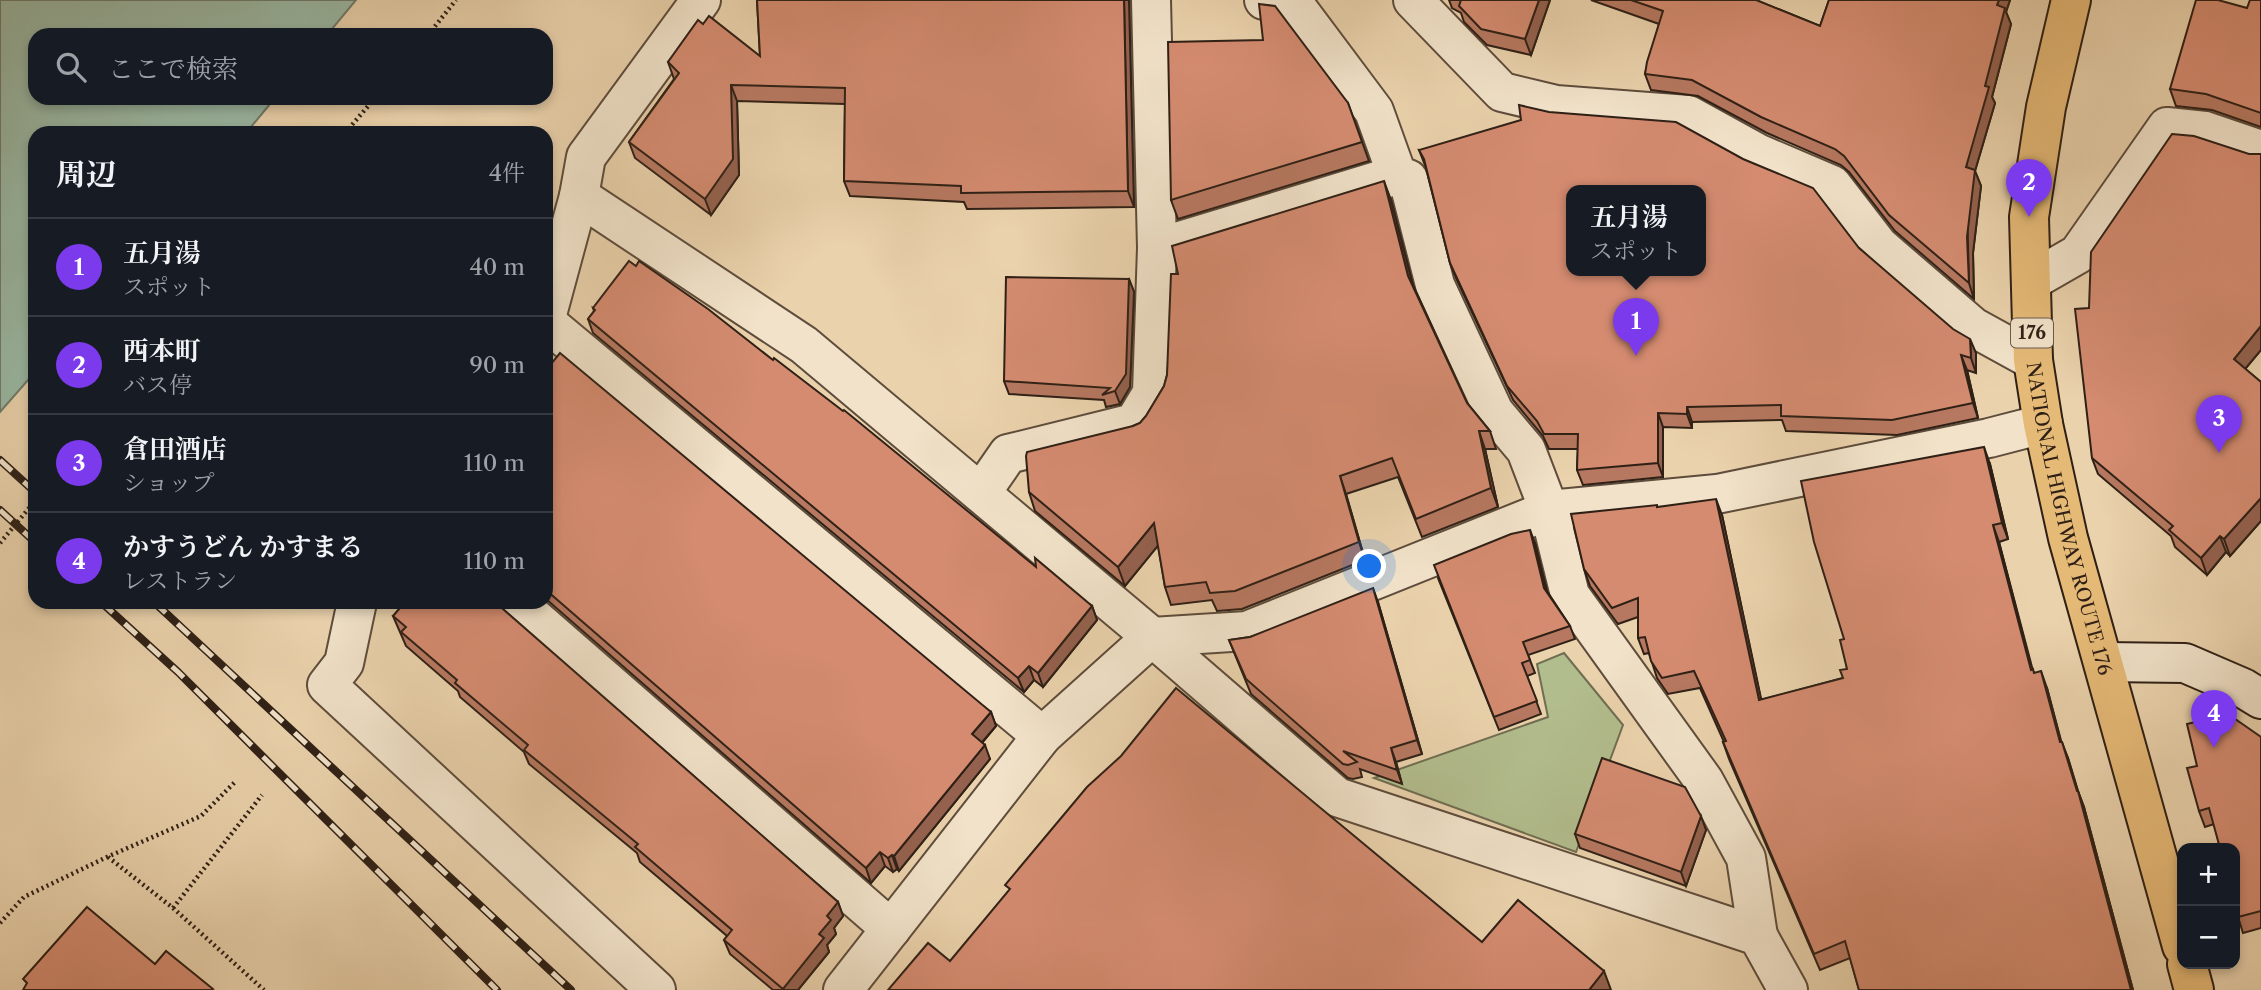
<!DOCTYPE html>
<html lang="ja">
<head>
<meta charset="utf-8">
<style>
	body { margin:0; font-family:"Libre Caslon Text","Noto Serif JP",serif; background:#242831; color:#f1f3f6 }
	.controls { position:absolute; right:21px; bottom:21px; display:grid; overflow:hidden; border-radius:14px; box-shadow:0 4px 10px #0003 }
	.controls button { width:63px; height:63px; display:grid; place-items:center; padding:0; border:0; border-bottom:2px solid #363941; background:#171b24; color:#f1f3f6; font:35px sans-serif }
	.you { position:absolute; left:1370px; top:567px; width:24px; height:24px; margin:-18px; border:5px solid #fff; border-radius:50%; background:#1a73e8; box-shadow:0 0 0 10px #1a73e833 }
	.badge { display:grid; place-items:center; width:46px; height:46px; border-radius:50%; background:#7c3aed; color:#fff; font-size:23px; font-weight:700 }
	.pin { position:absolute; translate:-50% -58px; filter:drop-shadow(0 2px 4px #0008) }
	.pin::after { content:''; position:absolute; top:37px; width:24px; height:21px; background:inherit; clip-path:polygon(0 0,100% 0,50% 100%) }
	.popup { position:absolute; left:1566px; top:185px; width:140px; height:91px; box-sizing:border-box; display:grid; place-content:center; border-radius:14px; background:#171b24; filter:drop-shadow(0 2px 5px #0005); font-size:23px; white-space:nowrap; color:#9ea1a6 }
	.popup b { font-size:26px; color:#f1f3f6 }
	.popup::after { content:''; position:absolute; left:50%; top:100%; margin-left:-14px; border:14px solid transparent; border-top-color:#171b24 }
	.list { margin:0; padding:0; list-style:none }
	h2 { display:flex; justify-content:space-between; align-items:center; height:91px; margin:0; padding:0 28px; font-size:30px }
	h2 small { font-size:23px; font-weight:400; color:#9ea1a6 }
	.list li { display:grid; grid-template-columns:46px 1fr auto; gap:21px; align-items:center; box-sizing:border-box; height:98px; padding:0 28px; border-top:2px solid #363941 }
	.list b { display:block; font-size:26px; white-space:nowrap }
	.list p { margin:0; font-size:23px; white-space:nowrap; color:#9ea1a6 }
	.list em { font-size:23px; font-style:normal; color:#9ea1a6 }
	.icon { flex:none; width:38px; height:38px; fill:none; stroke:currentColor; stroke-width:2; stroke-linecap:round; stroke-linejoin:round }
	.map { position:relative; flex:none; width:2261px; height:990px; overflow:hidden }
	.search { position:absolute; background:#171b24; box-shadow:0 4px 10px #0003; left:28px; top:28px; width:525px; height:77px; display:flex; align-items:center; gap:18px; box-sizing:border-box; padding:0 24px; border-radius:21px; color:#9ea1a6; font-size:26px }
	.panel { position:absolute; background:#171b24; box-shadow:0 4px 10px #0003; left:28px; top:126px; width:525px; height:483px; border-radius:21px }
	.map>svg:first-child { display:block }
</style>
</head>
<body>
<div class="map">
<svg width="2261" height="990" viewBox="0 0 2261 990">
	<rect width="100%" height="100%" fill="#ead2ac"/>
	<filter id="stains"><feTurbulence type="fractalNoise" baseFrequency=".00286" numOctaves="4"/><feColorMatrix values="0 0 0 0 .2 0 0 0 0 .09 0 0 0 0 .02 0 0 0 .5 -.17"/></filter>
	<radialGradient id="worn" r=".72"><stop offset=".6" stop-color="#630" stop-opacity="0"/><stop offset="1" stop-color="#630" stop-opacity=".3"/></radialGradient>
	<path fill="#b2bd8d" stroke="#706e52" stroke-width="2" d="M1564,653L1623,725L1576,852L1374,778L1548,717L1537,664Z"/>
	<path fill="#99b8a4" stroke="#6f7b6b" stroke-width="2" d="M0,0H356L327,35H35V98H275L246,133H35V372L0,412Z"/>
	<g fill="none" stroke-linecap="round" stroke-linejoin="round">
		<g stroke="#5e4c3c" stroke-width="42">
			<g id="street">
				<path d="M1264,0L1294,4L1374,111L1397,175L1408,179L1435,285L1494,412L1526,450L1549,510L1570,595L1704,781L1746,858L1758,936"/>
				<path d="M1413,0L1502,92L1556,105L1688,115L1757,153L1832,185L1879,246L1973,327L2033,360"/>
				<path d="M579,196L804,345L1152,637L1337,797L1758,936L1788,990"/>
				<path d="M1157,248L1397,175"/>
				<path d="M2031,281L2078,254L2167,127L2205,131L2261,150"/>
				<path d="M546,318L579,196L586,157L701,0"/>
				<path d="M546,322L1042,736"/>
				<path d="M981,493L1008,454L1134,423L1152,393L1157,248L1151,0"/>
				<path d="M357,602L344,663L327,685L656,990"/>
				<path d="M516,602L891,929"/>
				<path d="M843,990L1042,736L1152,637L1247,631L1549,510L1717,494L1989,438L2043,424"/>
			</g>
		</g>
		<g stroke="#2f2016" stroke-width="42">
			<path id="secondary" d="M2104,662L2185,663L2243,688L2261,699"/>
		</g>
		<g stroke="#2f2016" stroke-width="42">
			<g id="highway">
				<path id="s1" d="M2071,0L2046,107L2029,217L2033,360L2043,424L2068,538L2182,946"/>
				<path d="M2187,964L2194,990"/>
			</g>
		</g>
		<g stroke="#2f2016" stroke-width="4.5" stroke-dasharray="2 3.5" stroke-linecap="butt">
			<path d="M428,35L456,0"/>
			<path d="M345,133L375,98"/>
			<path d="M0,543L35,501"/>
			<path d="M108,857L173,908L264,990"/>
			<path d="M173,908L262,795"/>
			<path d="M0,923L24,897L107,857L201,816L236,781"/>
		</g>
		<use href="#street" stroke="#f1e2c9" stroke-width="38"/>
		<use href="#secondary" stroke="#f1e2c9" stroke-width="38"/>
		<use href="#highway" stroke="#e5b976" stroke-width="38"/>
		<g stroke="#2f2016" stroke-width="8">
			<g id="rail">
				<path d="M0,460L35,492"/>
				<path d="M0,510L35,542"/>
				<path d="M101,602L178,672L497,990"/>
				<path d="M154,602L571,990"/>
			</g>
		</g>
		<use href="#rail" stroke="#f1e2c9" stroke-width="5" stroke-dasharray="16" stroke-linecap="butt"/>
	</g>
	<g fill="#b67860" stroke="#2f2016" stroke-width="2">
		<path d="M757,0H1129L1134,207L967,209L964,202L850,196L844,181L845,104L737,101L739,175L711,215L635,158L629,142L674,79L668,62L703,24L760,56Z"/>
		<path d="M1449,0H1550L1531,55L1487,45L1464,22L1461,13L1452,8Z"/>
		<path d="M1591,0H1756L1820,26L1829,0H2010L2006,12L2011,24L1992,97L1995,103L1975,171L1981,186L1973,253L1974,299L1895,231L1849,172L1841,165L1767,133L1698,96L1651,90L1645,74L1659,24Z"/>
		<path d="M2261,0V127L2212,110L2176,106L2170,89L2247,8Z"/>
		<path d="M1348,103L1369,161L1178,219L1171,200Z"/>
		<path d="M1419,150L1859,248L1976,353V373L1967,370L1978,418L1897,435L1786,431L1782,420L1692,422V428L1663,427V477L1583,485L1577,470L1578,449H1549L1543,436L1513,400L1456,278L1450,263L1426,168Z"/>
		<path d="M2249,154H2261V350L2245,369L2261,382V521L2230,556L2226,552L2207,575L2175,547L2171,536L2098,474L2092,458L2089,308Z"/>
		<path d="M1391,200L1413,285L1467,403L1490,431L1496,449H1485L1498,507L1422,537L1398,477L1346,494L1365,560L1242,609L1217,611L1212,600L1171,605L1165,587L1158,545L1125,586L1035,511L1029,492L1133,426L1140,423L1146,416L1164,386L1167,375L1178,274Z"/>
		<path d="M1129,279L1134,292L1130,387L1120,404L1106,407L1104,400L1009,394L1004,381Z"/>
		<path d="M593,308L1036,567L1092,606L1097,620L1043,687L1034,680L1024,692L593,333L588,319L594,311Z"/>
		<path d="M546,370L991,712L996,726L982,743L990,759L899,871L897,869L893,872L885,866L871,883L546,599Z"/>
		<path d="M1990,464L2008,539L1999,542L2032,670L2047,688L2061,742L2068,758L2078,791L2084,807L2133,990H1859L1850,958L1820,970L1729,759L1723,742H1724L1700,688L1668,694L1657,678L1649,653L1644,654L1638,638V617L1618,624L1590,586L1584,569L1658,507L1722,515L1761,700L1843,678L1847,669L1844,639Z"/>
		<path d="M1535,543L1547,591L1570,626L1575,639L1528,655L1535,673L1527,676L1541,714L1499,730L1438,578Z"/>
		<path d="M1378,602L1422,754L1396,762L1402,784L1360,769L1362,777L1353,779L1348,778L1251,694L1229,640L1250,637Z"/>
		<path d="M496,604L838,902L843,916L834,928L836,934L827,945L829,952L798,990H773L730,954L724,940L727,936L640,862L637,853L529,764L524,752L460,697L458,691L406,646L393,616Z"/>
		<path d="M2261,737V928L2243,933L2238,917L2214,824L2205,827L2199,811L2197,766Z"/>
		<path d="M1706,830L1686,886L1580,848L1575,834Z"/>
	</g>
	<g fill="#94614e" stroke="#2f2016" stroke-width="2">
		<path d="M1124,0H1129L1134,207L1128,191Z"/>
		<path d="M1539,0H1550L1531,55L1525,39Z"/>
		<path d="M1999,0H2010L2006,12L2011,24L1992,97L1995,103L1975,171L1981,186L1973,253L1974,299L1969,283L1966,167L1985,86L1997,5Z"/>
		<path d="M731,85L737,101L739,175L711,215L705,199Z"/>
		<path d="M1384,181L1391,200L1415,294L1408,276Z"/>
		<path d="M1129,279L1134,292L1130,387L1120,404L1115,391Z"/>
		<path d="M2261,326V350L2240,375L2234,359Z"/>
		<path d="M1970,339L1976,353V373L1971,358Z"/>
		<path d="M1961,355L1967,370L1978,418L1973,403Z"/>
		<path d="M1687,407L1692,422V428L1687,414Z"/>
		<path d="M1658,413L1663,427V477L1658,463Z"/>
		<path d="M1479,431L1485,449L1498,507L1491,488Z"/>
		<path d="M1984,447L1990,464L2008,539L2002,523Z"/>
		<path d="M1340,476L1346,494L1365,560L1359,542Z"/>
		<path d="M2261,498V521L2230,556L2224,539Z"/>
		<path d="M1716,499L1722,515L1765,717L1759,700Z"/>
		<path d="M1154,523L1161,542L1125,586L1118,567Z"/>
		<path d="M1993,525L1999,542L2037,686L2031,670Z"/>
		<path d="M1530,530L1535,543L1549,601L1544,588Z"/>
		<path d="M2220,536L2226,552L2207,575L2201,558Z"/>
		<path d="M1373,588L1378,602L1422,754L1417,740Z"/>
		<path d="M1092,606L1097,620L1043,687L1038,673Z"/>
		<path d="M1029,666L1034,680L1024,692L1018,678Z"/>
		<path d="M2041,671L2047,688L2066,759L2060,742Z"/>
		<path d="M991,712L996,726L977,748L972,734Z"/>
		<path d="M2062,742L2068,758L2083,808L2077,791Z"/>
		<path d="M985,745L990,759L899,871L894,856Z"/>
		<path d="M1391,748L1396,762L1402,784L1397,770Z"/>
		<path d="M2078,791L2084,807L2133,990H2131Z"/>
		<path d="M1701,816L1706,830L1686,886L1681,872Z"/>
		<path d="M880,852L885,866L871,883L866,868Z"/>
		<path d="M892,855L897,869L893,872L888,858Z"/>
		<path d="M838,902L843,916L834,928L836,934L827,945L829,952L798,990H783V989L827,916Z"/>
		<path d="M1604,971L1611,990H1589Z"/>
	</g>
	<g fill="#d48b70" stroke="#2f2016" stroke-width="2" fill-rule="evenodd">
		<path d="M757,0H1124L1128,191L961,193V186L844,181L845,88L731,85L733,159L705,199L629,142L679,73L668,62L698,20L703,24L709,16L760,56Z"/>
		<path d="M1461,0H1539L1525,39L1481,29L1459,6Z"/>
		<path d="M1631,0H1756L1820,26L1829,0H1999L1997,5L2005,8L1985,86L1989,87L1966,167L1975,170L1967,237L1969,283L1889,215L1844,156L1835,149L1761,117L1692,80L1645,74L1647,62L1663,11Z"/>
		<path d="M2196,0H2218L2247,8L2250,0H2261V113L2206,94L2170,89Z"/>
		<path d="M1259,4L1275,6L1348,103L1362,142L1171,200L1168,42L1263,40Z"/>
		<path d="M1519,105L1549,112L1676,122L1743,159L1813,188L1859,248L1953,329L1970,339L1971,358L1961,355L1973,403L1892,420L1781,416V405L1687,407V414L1658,413V463L1577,470L1578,434H1544L1537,421L1507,386L1450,263L1424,159L1419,150L1521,120ZM1571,190H1701V270H1571Z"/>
		<path d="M2172,134L2194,136L2249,154H2261V326L2234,359L2261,382V498L2224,539L2220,536L2201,558L2169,530L2173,526L2092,458L2075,309L2089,308L2091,252Z"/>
		<path d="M1384,181L1408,276L1467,403L1490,431H1479L1491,488L1416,519L1392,458L1340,476L1359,542L1235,591L1210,593L1206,582L1165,587L1154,523L1118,567L1029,492L1026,456L1027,452L1133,426L1140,423L1146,416L1164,386L1167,375L1171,274H1178L1172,246Z"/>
		<path d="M629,261L636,266L639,261L708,309L773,360L774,358L843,411L844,410L1036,567L1035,558L1092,606L1038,673L1029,666L1018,678L588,319L595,310L593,308Z"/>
		<path d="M1006,277L1129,279L1126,374L1115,391L1102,395L1110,388L1004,381Z"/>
		<path d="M560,353L991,712L972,734L985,745L894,856L892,855L888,858L880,852L866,868L546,590V370Z"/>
		<path d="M1984,447L2002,523L1993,525L2031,670L2033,669L2034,673L2041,671L2060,742H2062L2077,791H2078L2131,990H1859L1845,941L1814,954L1723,742L1726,741L1694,671L1662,678L1651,661L1645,637L1638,638V598L1612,608L1584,569L1571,514L1657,505V507L1716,499L1759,700L1843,678L1840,670L1847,669L1840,640L1844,639L1814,542L1801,481Z"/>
		<path d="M1530,530L1544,588L1570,626L1523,642L1530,660L1522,663L1537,701L1494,717L1434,565L1511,534Z"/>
		<path d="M1373,588L1417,740L1391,748L1397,770L1343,751L1357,762L1348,765L1343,764L1246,679L1229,640L1250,637Z"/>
		<path d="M405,602H495L838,902L827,916L831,920L819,934L824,938L783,989L724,940L732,930L635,847L638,844L524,750L528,745L455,683L457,680L401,632L406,627L393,616Z"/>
		<path d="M1176,688L1482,942L1518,900L1604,971L1589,990H888L928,943L950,961L1010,889L1005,885L1087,787L1121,756Z"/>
		<path d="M2228,714L2261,737V911L2238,917L2235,906V848H2220L2209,808L2199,811L2187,768L2197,766L2187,724Z"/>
		<path d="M1602,758L1685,787L1701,816L1681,872L1575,834Z"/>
		<path d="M87,907L155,964L166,951L213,989L211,990H23L27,983L23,979Z"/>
	</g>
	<g text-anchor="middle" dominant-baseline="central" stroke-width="5" stroke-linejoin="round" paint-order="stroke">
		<rect fill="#f1e2c9" stroke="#695a4c" stroke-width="2" x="2011" y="318.5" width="42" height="29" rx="5"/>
		<g font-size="18" font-weight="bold" fill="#2f2016">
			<text x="2032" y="333">176</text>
		</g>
		<g font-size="19" fill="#2f2016" stroke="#f1e2c9">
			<text stroke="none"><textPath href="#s1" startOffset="527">NATIONAL HIGHWAY ROUTE 176</textPath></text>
		</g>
	</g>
	<rect width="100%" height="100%" filter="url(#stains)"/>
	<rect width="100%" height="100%" fill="url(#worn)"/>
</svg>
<div class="controls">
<button>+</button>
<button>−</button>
</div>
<div class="you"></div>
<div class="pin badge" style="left:1636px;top:356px">1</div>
<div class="popup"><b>五月湯</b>スポット</div>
<div class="pin badge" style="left:2029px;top:217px">2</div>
<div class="pin badge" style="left:2219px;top:453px">3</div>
<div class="pin badge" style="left:2214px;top:748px">4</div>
<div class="search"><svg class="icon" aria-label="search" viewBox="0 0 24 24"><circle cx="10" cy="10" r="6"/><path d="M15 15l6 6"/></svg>ここで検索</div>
<section class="panel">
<h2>周辺<small>4件</small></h2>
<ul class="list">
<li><span class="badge">1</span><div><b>五月湯</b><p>スポット</p></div><em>40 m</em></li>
<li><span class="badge">2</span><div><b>西本町</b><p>バス停</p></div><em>90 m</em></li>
<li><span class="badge">3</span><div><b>倉田酒店</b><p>ショップ</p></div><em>110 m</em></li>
<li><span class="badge">4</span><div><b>かすうどん かすまる</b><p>レストラン</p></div><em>110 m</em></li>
</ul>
</section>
</div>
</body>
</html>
